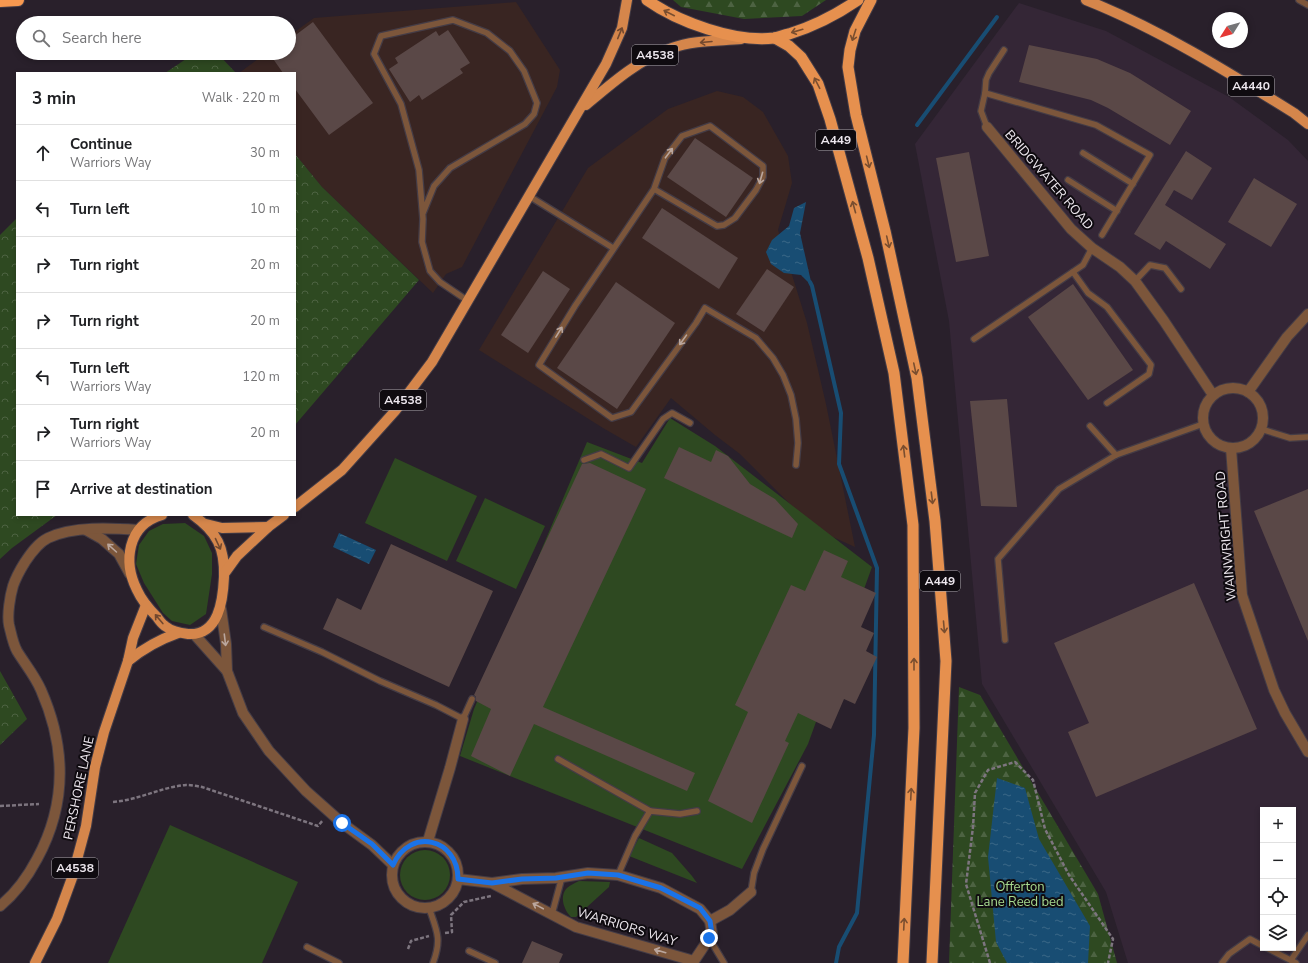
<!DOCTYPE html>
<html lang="en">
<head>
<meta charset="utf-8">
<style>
	body { margin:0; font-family:"Nunito Sans",sans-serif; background:#f2f2f2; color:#202124 }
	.controls { position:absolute; right:12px; bottom:12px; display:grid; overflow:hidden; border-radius:0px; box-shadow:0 2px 6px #0003 }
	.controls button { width:36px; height:36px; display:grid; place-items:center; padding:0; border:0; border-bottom:1px solid #e0e0e0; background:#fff; color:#202124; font:20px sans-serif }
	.compass { position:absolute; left:1212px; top:12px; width:36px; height:36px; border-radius:50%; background:#fff; box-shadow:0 2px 6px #0003; rotate:233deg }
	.stop { position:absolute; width:12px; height:12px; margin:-9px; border:3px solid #1a73e8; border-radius:50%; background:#fff }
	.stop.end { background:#1a73e8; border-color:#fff; box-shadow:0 1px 4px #0008 }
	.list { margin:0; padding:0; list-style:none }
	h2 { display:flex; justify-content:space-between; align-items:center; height:52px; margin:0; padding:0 16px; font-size:17px }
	h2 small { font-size:13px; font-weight:400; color:#757577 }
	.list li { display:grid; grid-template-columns:26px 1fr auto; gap:12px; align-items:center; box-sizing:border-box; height:56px; padding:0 16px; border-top:1px solid #e0e0e0 }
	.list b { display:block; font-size:15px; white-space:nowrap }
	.list p { margin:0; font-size:13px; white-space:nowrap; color:#757577 }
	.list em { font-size:13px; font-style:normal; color:#757577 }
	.icon { flex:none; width:22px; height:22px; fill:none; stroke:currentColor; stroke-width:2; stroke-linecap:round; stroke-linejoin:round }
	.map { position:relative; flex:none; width:1308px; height:963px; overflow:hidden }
	.search { position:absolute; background:#fff; box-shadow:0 2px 6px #0003; left:16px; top:16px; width:280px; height:44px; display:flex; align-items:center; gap:10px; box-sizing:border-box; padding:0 14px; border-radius:22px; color:#757577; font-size:15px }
	.panel { position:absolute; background:#fff; box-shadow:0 2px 6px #0003; left:16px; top:72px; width:280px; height:444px; border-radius:0px }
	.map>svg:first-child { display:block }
</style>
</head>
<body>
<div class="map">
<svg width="1308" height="963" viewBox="0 0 1308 963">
	<defs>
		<pattern id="forest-firs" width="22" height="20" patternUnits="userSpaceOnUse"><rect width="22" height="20" fill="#2e4921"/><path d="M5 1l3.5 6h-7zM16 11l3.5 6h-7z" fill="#4d6342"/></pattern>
		<pattern id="park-crowns" width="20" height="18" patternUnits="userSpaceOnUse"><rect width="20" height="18" fill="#2e4921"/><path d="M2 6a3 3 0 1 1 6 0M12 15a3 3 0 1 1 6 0" fill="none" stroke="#4d6342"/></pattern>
		<pattern id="water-ripples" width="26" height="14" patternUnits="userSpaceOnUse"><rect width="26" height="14" fill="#184d73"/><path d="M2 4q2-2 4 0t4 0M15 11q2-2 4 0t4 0" fill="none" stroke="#3a6787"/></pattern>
	</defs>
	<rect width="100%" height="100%" fill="#29202b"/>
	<path fill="#342636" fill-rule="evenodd" d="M1019,3L1106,31L1229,97L1288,140L1308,161V963H1128L1106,892L982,684L949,321L915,144ZM1263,810H1293V948H1263Z"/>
	<g fill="#392522">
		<path d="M516,2L560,70L557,87L462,267L446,274L433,293L322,187L295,154V73H239L266,53H289V36L314,18Z"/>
		<path d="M717,91L743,97L763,112L788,156L792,183L778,230L807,323L826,404L855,547L815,529L740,454L715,435L671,398L636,447L603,428L479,350L588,168L668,109Z"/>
	</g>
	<g fill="#2e4921">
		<path d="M670,418L715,446L872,567L808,744L742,869L460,756L474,709L587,442L642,463Z"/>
		<path d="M395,458L477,496L447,561L365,523Z"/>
		<path d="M485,498L545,526L516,589L456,561Z"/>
		<path d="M185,523L204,536L212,553V574L206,614L190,625L172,621L163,613L144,583L136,564L139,545L149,531L163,524Z"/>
		<path d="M170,825L298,882L262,963H108Z"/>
		<path d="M639,838L672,853L692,876L697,883L629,856Z"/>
		<circle cx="425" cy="875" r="25"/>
		<path d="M579,881L610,882L609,887L576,917H571C564,910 559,896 567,888C570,885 575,883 579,881Z"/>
	</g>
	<g fill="url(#forest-firs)">
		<path d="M673,0H826L802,16L744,19L681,7Z"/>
		<path d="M959,687L980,695L1098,894L1117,963H949Z"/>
	</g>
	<g fill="url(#park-crowns)">
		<path d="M195,53H217L236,73H165Z"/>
		<path d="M295,154L322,187L419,280L295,425Z"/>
		<path d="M17,218V515H57L12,548L0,559V235Z"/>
		<path d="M0,671L27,719L0,745Z"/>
	</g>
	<g fill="url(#water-ripples)">
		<path d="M806,202L800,233L812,286L801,275L784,273L771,264L766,252L772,240L789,226L794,208Z"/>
		<path d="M339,533L376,550L369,564L333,547Z"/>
		<path d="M997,778L1025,788L1039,839L1090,926L1088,963H1007L996,942L988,857Z"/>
	</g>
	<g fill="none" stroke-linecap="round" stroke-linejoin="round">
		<g stroke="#184d73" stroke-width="4">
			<path d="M917,125L997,17"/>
			<path d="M810,282L812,286L841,413L839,464L877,568L874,735L857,913L839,947L836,963"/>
		</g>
	</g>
	<g fill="#5a4847">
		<path d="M313,22L373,103L329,135L295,89V73H283L269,53H289V40Z"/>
		<path d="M448,30L470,63L460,69L463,73L422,100L419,95L410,102L389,69L398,63L395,58L436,31L439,36Z"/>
		<path d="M1029,45L1097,59L1130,73L1191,111L1170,145L1108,108L1091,100L1019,82Z"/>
		<path d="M695,138L753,178L726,217L667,177Z"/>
		<path d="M1186,151L1212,168L1192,200L1174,190L1165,205L1226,244L1210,269L1166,241L1160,250L1134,234Z"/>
		<path d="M969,152L989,256L956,262L936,158Z"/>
		<path d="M1254,178L1297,204L1271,247L1228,222Z"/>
		<path d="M662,208L738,258L719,289L642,238Z"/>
		<path d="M767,269L794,287L764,332L736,314Z"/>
		<path d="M543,271L570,289L528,353L501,335Z"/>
		<path d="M616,282L675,323L617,409L557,368Z"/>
		<path d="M1073,284L1133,370L1088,400L1028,317Z"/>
		<path d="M1007,399L1017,507L981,506L970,401Z"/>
		<path d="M679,447L711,462L716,450L728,456L750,484L775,499L798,524L792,538L664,478Z"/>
		<path d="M590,463L646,489L543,707L695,773L687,791L534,724L510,776L471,756L491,709L476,701V697L474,695L582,464Z"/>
		<path d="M1308,489V641L1254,511Z"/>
		<path d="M391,544L493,591L449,687L323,629L337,598L361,610Z"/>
		<path d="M824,550L848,561L841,577L876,593L861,627L874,633L866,651L877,657L855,704L844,699L831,729L798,713L785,741L789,743L752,823L708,801L748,712L735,705L791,585L805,591Z"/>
		<path d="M1194,583L1257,729L1096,797L1068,732L1089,723L1054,643Z"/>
		<path d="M532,941L563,954L559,963H522Z"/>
	</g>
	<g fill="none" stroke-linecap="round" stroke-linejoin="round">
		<g stroke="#443c46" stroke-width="8">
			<g id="service">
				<path d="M1299,0L1308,5"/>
				<path d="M985,93L1096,125L1150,155L1102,235"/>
				<path d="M987,127L981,111L985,93L986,80L989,73L1004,50"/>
				<path d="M1083,153L1133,184"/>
				<path d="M1068,180L1117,211"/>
				<path d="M654,189L717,226L724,225L735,218L756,190L763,177V166L710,126L682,136L665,158L654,189L575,306L539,365L612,418L631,412L696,323L705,308L756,338L773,358L783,375L791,395L796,419L798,443L796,465"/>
				<path d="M529,196L613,248"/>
				<path d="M423,213L434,186L450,168L525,124L534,114L537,103L524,71L510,51L487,33L453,20L381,36L374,54L401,104L419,170L423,219L422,242L430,271L440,282L468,301"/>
				<path d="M1073,272L1088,293L1107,307L1151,365L1149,374L1107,403"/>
				<path d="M1135,281L1150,265L1165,268L1181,289"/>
				<path d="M974,339L1083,265L1092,248"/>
				<path d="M1090,426L1116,455"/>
				<path d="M1261,429L1290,438L1308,437"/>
				<path d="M584,460L601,454L629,468L663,419L672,413L690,423"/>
				<path d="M264,627L322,652L380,681L436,705L463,719L472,699"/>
				<path d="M1005,640L998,559L1059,489L1116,455L1203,424"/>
				<path d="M558,759L650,811"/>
				<path d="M618,875L635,836L650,811L680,814L697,811"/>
				<path d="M751,892L754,873L763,849L802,766"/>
				<path d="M429,908C437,931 442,939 433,963"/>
				<path d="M552,914L562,877"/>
				<path d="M709,938L724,963"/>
				<path d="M307,947L339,963"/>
				<path d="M1267,948L1296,963"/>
				<path d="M469,951L495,963"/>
				<path d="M1291,960L1308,935"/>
				<path d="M1222,963L1229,954L1250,939L1263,946"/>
			</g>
		</g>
		<g stroke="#443c46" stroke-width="12">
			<g id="minor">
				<path d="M987,127L1071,229L1092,248L1120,267L1135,281L1164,321L1213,395"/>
				<circle cx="1233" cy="418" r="30"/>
				<path d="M1248,392L1287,337L1308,314"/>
				<path d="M1231,448L1242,595L1274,690L1285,713L1308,752"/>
				<path d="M86,530L102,539L119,554L130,574"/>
				<path d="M221,609L226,644L227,671L243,713L269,751L306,791L342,823L372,845L393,865"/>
				<path d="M194,634L227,671"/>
				<path d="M428,841L450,768L463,719"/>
				<circle cx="425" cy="875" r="33"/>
				<path d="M458,879L492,883L522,879L556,878L588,873L618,875L661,888L700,909L710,921L712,934L694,961L576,927L492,883"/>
				<path d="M0,906C16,893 28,876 37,859C67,804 66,747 41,690C35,676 25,664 17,651C13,644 11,633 9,625C7,615 10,596 13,586C16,577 20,570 25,562C31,553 38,543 48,538C73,526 111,528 138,530"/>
				<path d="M710,921L730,910L751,892"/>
			</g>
		</g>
		<g stroke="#443c46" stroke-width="12">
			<g id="primary">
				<path d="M1086,0C1159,29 1228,72 1294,113L1308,124"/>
				<path d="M586,105C612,83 639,59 672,48C693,40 719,41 741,39"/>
				<path d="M295,507L342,470L395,411L432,362L606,64L622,28L627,0"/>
				<path d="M162,515C127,525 123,562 137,590C142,601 149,609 157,617C159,620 162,624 165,626C171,631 180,633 188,634C219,636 223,600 224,577C225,548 217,532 193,515"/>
				<path d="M206,524L222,528L268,527"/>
				<path d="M224,574L237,556L268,527L284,515"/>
				<path d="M128,661C144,648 158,640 178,633"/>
				<path d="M35,963L57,919L72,878L86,826L95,767L104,732L128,661L133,638L146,605"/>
			</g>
		</g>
		<g stroke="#443c46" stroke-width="13">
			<g id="trunk">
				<path d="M647,0C678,22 736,43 774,38C779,37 784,35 789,34C815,26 836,15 858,0"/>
				<path d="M871,0L855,31L850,50L848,67L856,115L885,231L917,378L935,521L946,661L932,963"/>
				<path d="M775,38L789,46L801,57L818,84L830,119L868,258L894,373L913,525L914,728L903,963"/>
			</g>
		</g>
		<g stroke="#443c46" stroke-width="14">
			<path id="motorway" d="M0,1L18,0"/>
		</g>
		<g stroke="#7d757f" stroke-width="2.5" stroke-dasharray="4 2" stroke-linecap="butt">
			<path d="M113,802C139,800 161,787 186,785C191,785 197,786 202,787L318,826L323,820"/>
			<path d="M0,806L39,804"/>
			<path d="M445,933L452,932L451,915L464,902L491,896"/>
			<path d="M408,949L411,941L429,936"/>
			<path d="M990,963L966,884L973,827L975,793L988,770L1015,762L1033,780L1045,829L1069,875L1113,939L1108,963"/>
		</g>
		<use href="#service" stroke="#7c563b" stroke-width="5.5"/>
		<use href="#minor" stroke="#7c563b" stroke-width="10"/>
		<use href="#primary" stroke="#d5864b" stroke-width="10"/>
		<use href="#trunk" stroke="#e6904e" stroke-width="11"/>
		<use href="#motorway" stroke="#f89950" stroke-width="12"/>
	</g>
	<defs><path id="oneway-shaft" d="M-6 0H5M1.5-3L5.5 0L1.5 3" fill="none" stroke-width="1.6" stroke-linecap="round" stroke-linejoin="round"/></defs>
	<g stroke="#7a4e2f">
		<use href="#oneway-shaft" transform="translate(669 13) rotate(-153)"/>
		<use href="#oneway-shaft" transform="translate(797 31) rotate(164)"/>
		<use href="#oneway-shaft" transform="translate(854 35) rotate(108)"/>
		<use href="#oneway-shaft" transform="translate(817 83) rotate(-117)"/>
		<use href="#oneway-shaft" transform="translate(868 162) rotate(76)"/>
		<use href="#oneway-shaft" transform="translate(854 207) rotate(-105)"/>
		<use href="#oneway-shaft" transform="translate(888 242) rotate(77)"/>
		<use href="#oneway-shaft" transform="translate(915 369) rotate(78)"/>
		<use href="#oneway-shaft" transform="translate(904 451) rotate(-97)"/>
		<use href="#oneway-shaft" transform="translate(932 498) rotate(83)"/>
		<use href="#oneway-shaft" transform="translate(944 627) rotate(85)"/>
		<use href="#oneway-shaft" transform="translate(914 664) rotate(-90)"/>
		<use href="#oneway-shaft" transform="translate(911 794) rotate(-87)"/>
		<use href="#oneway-shaft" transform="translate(904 924) rotate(-87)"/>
	</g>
	<g stroke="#72482e">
		<use href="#oneway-shaft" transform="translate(620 33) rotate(-68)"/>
		<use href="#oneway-shaft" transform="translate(706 42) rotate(175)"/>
		<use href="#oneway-shaft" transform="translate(218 544) rotate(65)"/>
		<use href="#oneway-shaft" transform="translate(159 619) rotate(-130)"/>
	</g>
	<g stroke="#baa69d">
		<use href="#oneway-shaft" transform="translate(669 153) rotate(-53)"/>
		<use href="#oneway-shaft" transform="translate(761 178) rotate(106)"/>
		<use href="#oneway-shaft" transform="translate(559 332) rotate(-58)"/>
		<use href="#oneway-shaft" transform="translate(683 340) rotate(126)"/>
		<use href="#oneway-shaft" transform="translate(112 548) rotate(-138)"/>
		<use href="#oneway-shaft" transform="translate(225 640) rotate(83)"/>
		<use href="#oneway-shaft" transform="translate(538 906) rotate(-152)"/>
		<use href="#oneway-shaft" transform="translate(660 951) rotate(-164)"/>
	</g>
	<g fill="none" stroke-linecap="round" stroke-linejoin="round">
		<path stroke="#1a73e8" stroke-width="5" d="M342,823L372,844L393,865C410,827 458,838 458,879L492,883L522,879L556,878L588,873L618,875L661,888L700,908L710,921L712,934L709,938"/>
	</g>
	<g text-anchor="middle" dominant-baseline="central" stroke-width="4" stroke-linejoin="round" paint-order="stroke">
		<g fill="#0f0b10" stroke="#aaa5ab" stroke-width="1">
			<rect x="632" y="45" width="46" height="20" rx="3"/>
			<rect x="1228" y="76" width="46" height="20" rx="3"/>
			<rect x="816" y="130" width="40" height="20" rx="3"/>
			<rect x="380" y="390" width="46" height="20" rx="3"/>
			<rect x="920" y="571" width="40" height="20" rx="3"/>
			<rect x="52" y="858" width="46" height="20" rx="3"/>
		</g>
		<g font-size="12" font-weight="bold" fill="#ede7ee">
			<text x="655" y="55">A4538</text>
			<text x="1251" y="86">A4440</text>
			<text x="836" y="140">A449</text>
			<text x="403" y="400">A4538</text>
			<text x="940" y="581">A449</text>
			<text x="75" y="868">A4538</text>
		</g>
		<g font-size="13" fill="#ede7ee" stroke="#0f0b10">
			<text transform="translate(1049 180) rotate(49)">BRIDGWATER ROAD</text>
			<text transform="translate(1226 536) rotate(-95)">WAINWRIGHT ROAD</text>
			<text transform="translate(79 788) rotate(-78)">PERSHORE LANE</text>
			<text transform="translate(627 927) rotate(17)">WARRIORS WAY</text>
		</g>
		<g font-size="13" fill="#a7db90" stroke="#0f0b10">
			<text x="1020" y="887">Offerton<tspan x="1020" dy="15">Lane Reed bed</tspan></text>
		</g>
	</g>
</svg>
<div class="controls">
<button>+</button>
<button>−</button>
<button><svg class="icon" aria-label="locate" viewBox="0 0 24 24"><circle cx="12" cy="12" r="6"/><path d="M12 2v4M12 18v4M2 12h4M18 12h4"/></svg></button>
<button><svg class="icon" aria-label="layers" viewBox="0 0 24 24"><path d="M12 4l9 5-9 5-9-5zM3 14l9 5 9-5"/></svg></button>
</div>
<svg class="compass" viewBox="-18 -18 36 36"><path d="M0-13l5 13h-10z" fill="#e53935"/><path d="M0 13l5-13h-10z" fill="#757577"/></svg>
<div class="stop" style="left:342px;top:823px"></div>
<div class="stop end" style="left:709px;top:938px"></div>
<div class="search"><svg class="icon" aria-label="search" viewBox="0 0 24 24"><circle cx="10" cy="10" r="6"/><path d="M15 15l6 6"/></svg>Search here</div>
<section class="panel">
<h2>3 min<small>Walk · 220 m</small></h2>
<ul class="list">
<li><svg class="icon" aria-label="ahead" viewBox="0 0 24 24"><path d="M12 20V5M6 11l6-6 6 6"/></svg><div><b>Continue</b><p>Warriors Way</p></div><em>30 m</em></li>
<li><svg class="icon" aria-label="left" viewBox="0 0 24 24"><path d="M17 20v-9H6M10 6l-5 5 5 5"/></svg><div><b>Turn left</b></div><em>10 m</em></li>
<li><svg class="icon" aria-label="right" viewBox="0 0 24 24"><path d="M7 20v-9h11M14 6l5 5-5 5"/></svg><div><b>Turn right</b></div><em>20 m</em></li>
<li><svg class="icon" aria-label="right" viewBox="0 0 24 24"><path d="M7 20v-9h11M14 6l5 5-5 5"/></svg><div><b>Turn right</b></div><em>20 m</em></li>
<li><svg class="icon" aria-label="left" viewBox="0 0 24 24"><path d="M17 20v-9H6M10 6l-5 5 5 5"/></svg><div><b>Turn left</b><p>Warriors Way</p></div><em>120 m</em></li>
<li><svg class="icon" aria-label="right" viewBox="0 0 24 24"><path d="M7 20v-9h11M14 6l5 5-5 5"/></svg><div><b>Turn right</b><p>Warriors Way</p></div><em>20 m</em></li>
<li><svg class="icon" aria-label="arrive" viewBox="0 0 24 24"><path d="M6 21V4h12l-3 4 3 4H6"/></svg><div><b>Arrive at destination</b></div></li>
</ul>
</section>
</div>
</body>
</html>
